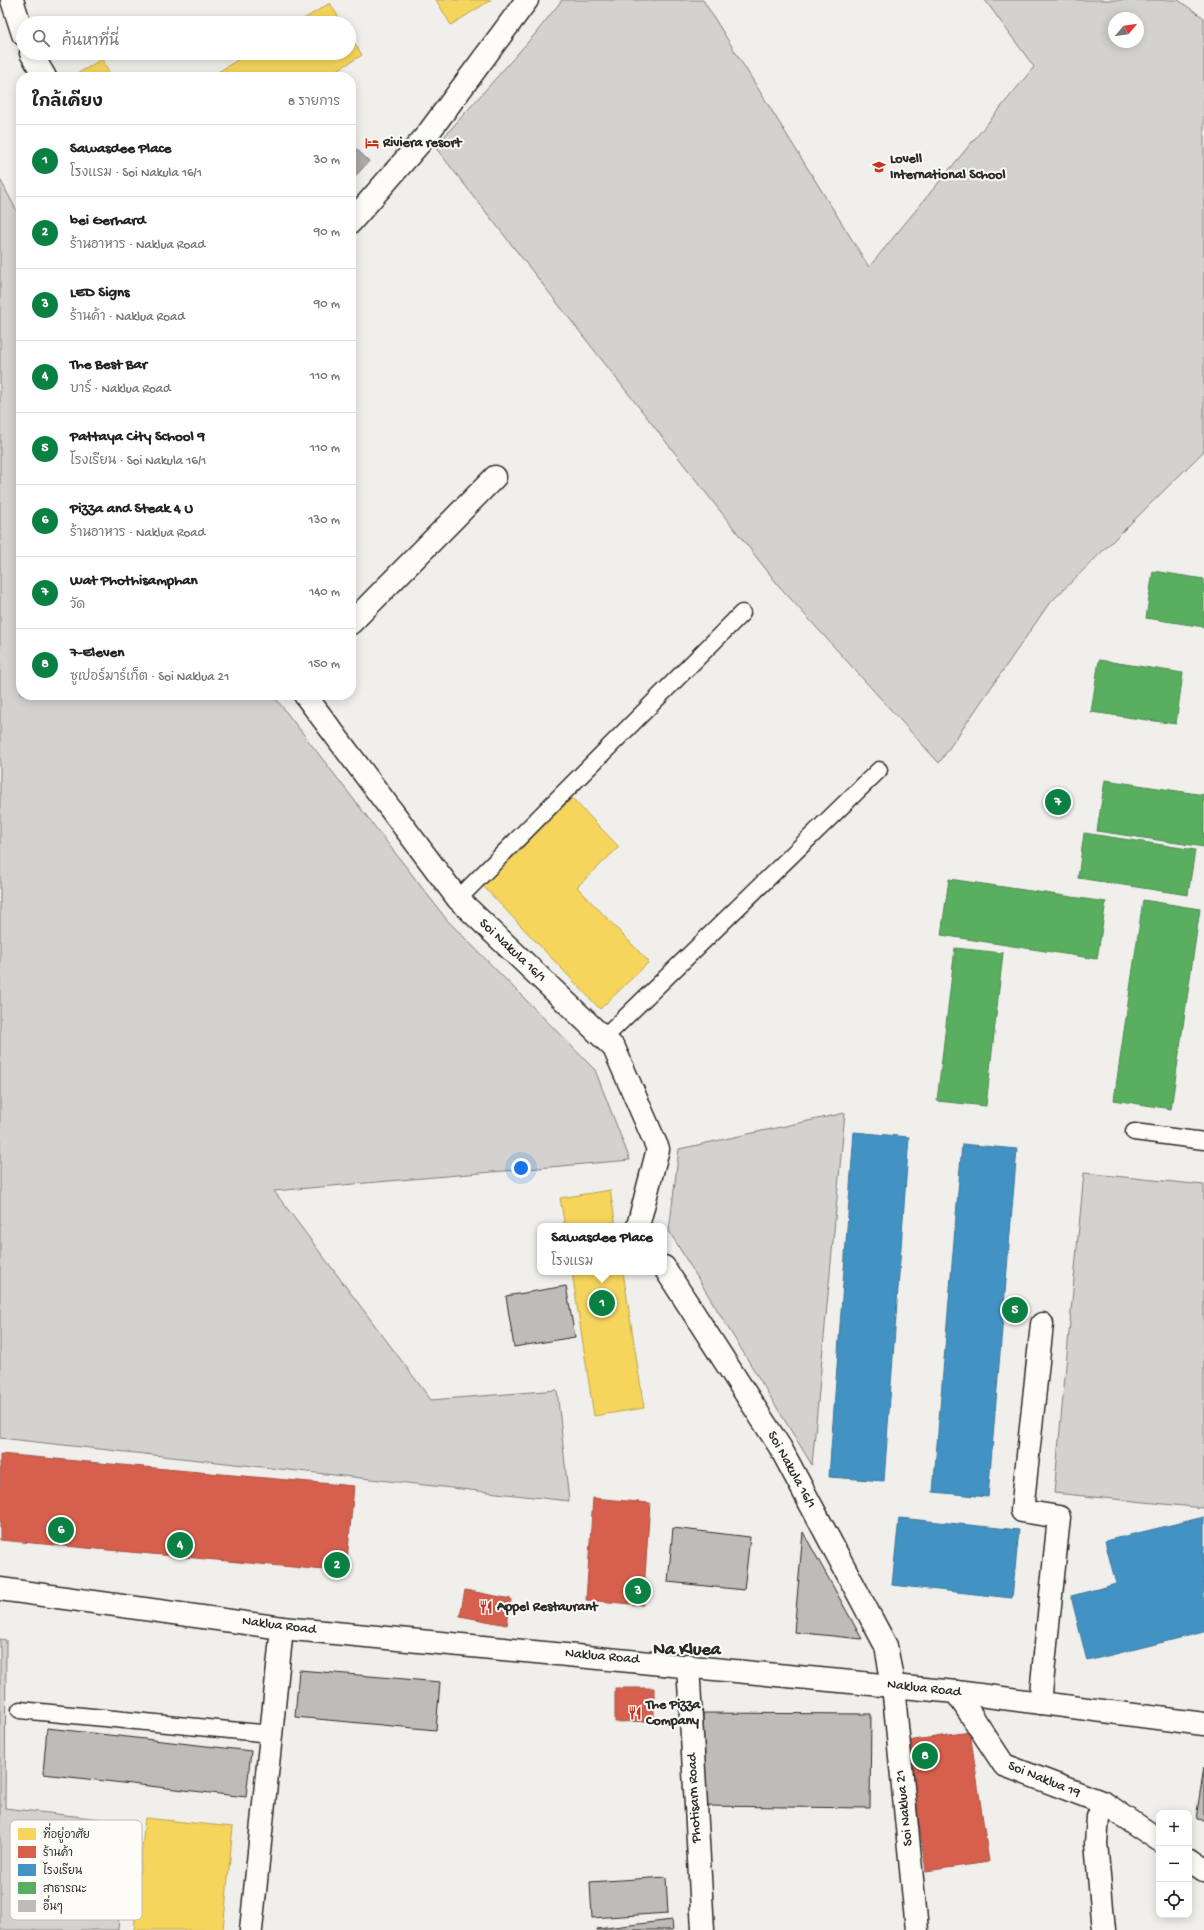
<!DOCTYPE html>
<html lang="th">
<head>
<meta charset="utf-8">
<style>
	body { margin:0; font-family:"Gochi Hand","Playpen Sans Thai",sans-serif; background:#f6f6f6; color:#222 }
	.controls { position:absolute; right:12px; bottom:12px; display:grid; overflow:hidden; border-radius:8px; box-shadow:0 2px 10px #0003 }
	.controls button { width:36px; height:36px; display:grid; place-items:center; padding:0; border:0; border-bottom:1px solid #e0e0e0; background:#fff; color:#222; font:20px sans-serif }
	.compass { position:absolute; left:1108px; top:12px; width:36px; height:36px; border-radius:50%; background:#fff; box-shadow:0 2px 10px #0003; rotate:61deg }
	.you { position:absolute; left:521px; top:1168px; width:14px; height:14px; margin:-10px; border:3px solid #fff; border-radius:50%; background:#1a73e8; box-shadow:0 0 0 6px #1a73e833 }
	.badge { display:grid; place-items:center; width:26px; height:26px; border-radius:50%; background:#0b8043; color:#fff; font-size:13px; font-weight:700 }
	.pin { position:absolute; translate:-50% -50%; border:2px solid #fff; box-shadow:0 1px 4px #0006 }
	.popup { position:absolute; left:537px; top:1223px; width:130px; height:52px; box-sizing:border-box; display:grid; place-content:center; border-radius:8px; background:#fff; filter:drop-shadow(0 1px 3px #0005); font-size:13px; white-space:nowrap; color:#767676 }
	.popup b { font-size:15px; color:#222 }
	.popup::after { content:''; position:absolute; left:50%; top:100%; margin-left:-8px; border:8px solid transparent; border-top-color:#fff }
	.list { margin:0; padding:0; list-style:none }
	h2 { display:flex; justify-content:space-between; align-items:center; height:52px; margin:0; padding:0 16px; font-size:17px }
	h2 small { font-size:13px; font-weight:400; color:#767676 }
	.list li { display:grid; grid-template-columns:26px 1fr auto; gap:12px; align-items:center; box-sizing:border-box; height:72px; padding:0 16px; border-top:1px solid #e0e0e0 }
	.list b { display:block; font-size:15px; white-space:nowrap }
	.list p { margin:0; font-size:13px; white-space:nowrap; color:#767676 }
	.list em { font-size:13px; font-style:normal; color:#767676 }
	.icon { flex:none; width:22px; height:22px; fill:none; stroke:currentColor; stroke-width:2; stroke-linecap:round; stroke-linejoin:round }
	.map { position:relative; flex:none; width:1204px; height:1930px; overflow:hidden }
	.search { position:absolute; background:#fff; box-shadow:0 2px 10px #0003; left:16px; top:16px; width:340px; height:44px; display:flex; align-items:center; gap:10px; box-sizing:border-box; padding:0 14px; border-radius:22px; color:#767676; font-size:15px }
	.panel { position:absolute; background:#fff; box-shadow:0 2px 10px #0003; left:16px; top:72px; width:340px; height:628px; border-radius:16px }
	.map>svg:first-child { display:block }
</style>
</head>
<body>
<div class="map">
<svg width="1204" height="1930" viewBox="0 0 1204 1930">
	<rect width="100%" height="100%" fill="#f0efeb"/>
	<filter id="ink" filterUnits="userSpaceOnUse"><feTurbulence type="fractalNoise" baseFrequency=".025" numOctaves="2"/><feDisplacementMap in="SourceGraphic" scale="8" xChannelSelector="R" yChannelSelector="G"/><feConvolveMatrix kernelMatrix="1 2 1 2 8 2 1 2 1" color-interpolation-filters="sRGB"/></filter>
	<g filter="url(#ink)">
		<g fill="#d3d2cf" stroke="#7f7e7d" fill-rule="evenodd">
			<path d="M562,0H703L869,267L1034,67L985,0H1178L1204,18V451L1048,605L939,763L779,586L435,147L535,34ZM1114,18H1138V42H1114Z"/>
			<path d="M0,179L21,219V695H273L447,920L595,1070L630,1160L274,1191L431,1400L557,1390L569,1501L0,1438Z"/>
			<path d="M845,1113L812,1465L669,1231L679,1149Z"/>
			<path d="M1084,1173L1204,1185V1508L1054,1493Z"/>
			<path d="M0,1639L6,1640L5,1808L126,1822L118,1930H0Z"/>
		</g>
		<path fill="#aaa9a7" stroke="#777775" d="M351,144L369,161L351,181Z"/>
		<g fill="#f6d55c" stroke="#b9a24d">
			<path d="M436,0H491L451,25Z"/>
			<path d="M330,3L342,23H297Z"/>
			<path d="M349,34L362,55L326,77H210L249,53H349Z"/>
			<path d="M102,59L112,77H72Z"/>
			<path d="M572,798L619,847L577,887L649,962L600,1009L482,885Z"/>
			<path d="M610,1190L616,1226H565L560,1198Z"/>
			<path d="M572,1272H623L644,1408L594,1416Z"/>
			<path d="M145,1818L233,1827L223,1930H134Z"/>
		</g>
		<g fill="#d6604d" stroke="#a35043">
			<path d="M0,1454L354,1486L346,1572L0,1540Z"/>
			<path d="M593,1498L650,1503L643,1605L586,1600Z"/>
			<path d="M465,1590L511,1599L507,1625L460,1616Z"/>
			<path d="M615,1688H654V1721L615,1722Z"/>
			<path d="M970,1732L989,1862L926,1871L907,1741Z"/>
		</g>
		<g fill="#4393c3" stroke="#3c7495">
			<path d="M854,1132L909,1137L884,1481L829,1477Z"/>
			<path d="M962,1144L1017,1149L988,1497L933,1492Z"/>
			<path d="M1204,1517V1632L1087,1661L1071,1596L1116,1584L1105,1541Z"/>
			<path d="M899,1518L1019,1530L1012,1598L892,1585Z"/>
		</g>
		<g fill="#5aae61" stroke="#4c8751">
			<path d="M1153,571L1204,579V627L1146,618Z"/>
			<path d="M1099,660L1183,673L1176,724L1091,712Z"/>
			<path d="M1105,780L1204,795V847L1097,831Z"/>
			<path d="M1084,833L1195,850L1188,895L1078,878Z"/>
			<path d="M949,879L1106,902L1097,959L941,935Z"/>
			<path d="M1143,900L1200,909L1171,1109L1114,1100Z"/>
			<path d="M955,948L1003,953L986,1106L937,1101Z"/>
		</g>
		<g fill="#bdbcb8" stroke="#2b2b2b">
			<path d="M566,1286L575,1337L514,1347L506,1296Z"/>
			<path d="M673,1528L750,1537L744,1590L668,1582Z"/>
			<path d="M803,1532L862,1639L794,1632Z"/>
			<path d="M299,1670L440,1682L436,1730L295,1717Z"/>
			<path d="M703,1713L871,1714L870,1808L702,1806Z"/>
			<path d="M47,1728L251,1751L246,1797L43,1774Z"/>
			<path d="M1204,1767V1820L1196,1819Z"/>
			<path d="M666,1877L668,1913L592,1918L590,1882Z"/>
			<path d="M672,1920L673,1930H597V1929Z"/>
		</g>
		<g fill="none" stroke-linecap="round" stroke-linejoin="round">
			<g stroke="#2b2b2b" stroke-width="19">
				<g id="service">
					<path d="M458,899L742,613"/>
					<path d="M604,1038L879,770"/>
					<path d="M1134,1132L1204,1141"/>
					<path d="M20,1710L271,1734"/>
				</g>
			</g>
			<g stroke="#2b2b2b" stroke-width="25">
				<g id="minor">
					<path d="M12,0L23,34"/>
					<path d="M31,53L45,77"/>
					<path d="M351,222L426,136L527,0"/>
					<path d="M351,623L495,477"/>
					<path d="M305,695L458,899L614,1048L658,1149L638,1226"/>
					<path d="M664,1267L780,1447L886,1646L893,1685L917,1930"/>
					<path d="M956,1692L1004,1765L1104,1803L1159,1840"/>
					<path d="M1040,1703L1059,1517L1022,1511L1042,1324"/>
					<path d="M1104,1803L1098,1817L1096,1843L1104,1930"/>
					<path d="M1189,1860L1204,1870"/>
					<path d="M251,1930L282,1628"/>
				</g>
			</g>
			<g stroke="#2b2b2b" stroke-width="25">
				<g id="tertiary">
					<path d="M0,1589L282,1628L956,1692L1204,1724"/>
					<path d="M688,1665L703,1930"/>
				</g>
			</g>
			<use href="#service" stroke="#fdfcf7" stroke-width="16"/>
			<use href="#minor" stroke="#fdfcf7" stroke-width="22"/>
			<use href="#tertiary" stroke="#fdfcf7" stroke-width="22"/>
		</g>
	</g>
	<defs>
		<g id="hotel-bare" transform="scale(1.08)"><path d="M-6-4.5h1.5V1H6V5H4.5V3h-9V5H-6ZM-4 0a1.8 1.8 0 1 1 3.6 0ZM.5 0V-2.5h3Q6-2.5 6 0Z" fill="#c8321e" stroke="#fdfcf7" stroke-width="2.5" paint-order="stroke"/></g>
		<g id="school-bare" transform="scale(1.08)"><path d="M0-5L7-2L0 1L-7-2ZM-4 1L0 2.5L4 1V4Q0 6-4 4Z" fill="#c8321e" stroke="#fdfcf7" stroke-width="2.5" paint-order="stroke"/></g>
		<g id="restaurant-bare" transform="scale(1.08)"><path d="M-5-6h1v4h1v-4h1v4h1v-4h1v5L-1.5 .5V6h-2V.5L-5-1ZM5-6V6H3V1.5H1.5Q1.5-4 5-6Z" fill="#c8321e" stroke="#fdfcf7" stroke-width="2.5" paint-order="stroke"/></g>
	</defs>
	<g fill-rule="evenodd">
		<use href="#hotel-bare" x="372" y="143"/>
		<use href="#school-bare" x="879" y="167"/>
		<use href="#restaurant-bare" x="486" y="1607"/>
		<use href="#restaurant-bare" x="635" y="1713"/>
	</g>
	<g text-anchor="middle" dominant-baseline="central" stroke-width="4" stroke-linejoin="round" paint-order="stroke">
		<g font-size="14" font-weight="bold" fill="#2b2b2b" stroke="#fdfcf7" text-anchor="start">
			<text x="383" y="143">Riviera resort</text>
			<text x="890" y="159">Lovell<tspan x="890" dy="16">International School</tspan></text>
			<text x="497" y="1607">Appel Restaurant</text>
			<text x="646" y="1705">The Pizza<tspan x="646" dy="16">Company</tspan></text>
		</g>
		<g font-size="14" fill="#2b2b2b" stroke="#fdfcf7">
			<text transform="translate(512 951) rotate(43)">Soi Nakula 16/1</text>
			<text transform="translate(791 1470) rotate(61)">Soi Nakula 16/1</text>
			<text transform="translate(279 1626) rotate(7)">Naklua Road</text>
			<text transform="translate(602 1657) rotate(5)">Naklua Road</text>
			<text transform="translate(924 1689) rotate(6)">Naklua Road</text>
			<text transform="translate(1044 1780) rotate(22)">Soi Naklua 19</text>
			<text transform="translate(695 1798) rotate(-93)">Photisarn Road</text>
			<text transform="translate(905 1808) rotate(-96)">Soi Naklua 21</text>
		</g>
		<g font-size="18" font-weight="bold" fill="#2b2b2b" stroke="#fdfcf7">
			<text x="687" y="1650">Na Kluea</text>
		</g>
	</g>
	<rect x="10" y="1820" width="132" height="100" rx="6" fill="#fdfcf7" stroke="#bebdba" stroke-width="1"/>
	<rect x="18" y="1828" width="18" height="12" fill="#f6d55c"/>
	<rect x="18" y="1846" width="18" height="12" fill="#d6604d"/>
	<rect x="18" y="1864" width="18" height="12" fill="#4393c3"/>
	<rect x="18" y="1882" width="18" height="12" fill="#5aae61"/>
	<rect x="18" y="1900" width="18" height="12" fill="#bdbcb8"/>
	<g font-size="11" fill="#2b2b2b">
		<text x="43" y="1838">ที่อยู่อาศัย</text>
		<text x="43" y="1856">ร้านค้า</text>
		<text x="43" y="1874">โรงเรียน</text>
		<text x="43" y="1892">สาธารณะ</text>
		<text x="43" y="1910">อื่นๆ</text>
	</g>
</svg>
<div class="controls">
<button>+</button>
<button>−</button>
<button><svg class="icon" aria-label="locate" viewBox="0 0 24 24"><circle cx="12" cy="12" r="6"/><path d="M12 2v4M12 18v4M2 12h4M18 12h4"/></svg></button>
</div>
<svg class="compass" viewBox="-18 -18 36 36"><path d="M0-13l5 13h-10z" fill="#e53935"/><path d="M0 13l5-13h-10z" fill="#767676"/></svg>
<div class="you"></div>
<div class="pin badge" style="left:602px;top:1303px">1</div>
<div class="popup"><b>Sawasdee Place</b>โรงแรม</div>
<div class="pin badge" style="left:337px;top:1565px">2</div>
<div class="pin badge" style="left:638px;top:1591px">3</div>
<div class="pin badge" style="left:180px;top:1545px">4</div>
<div class="pin badge" style="left:1015px;top:1310px">5</div>
<div class="pin badge" style="left:61px;top:1530px">6</div>
<div class="pin badge" style="left:1058px;top:802px">7</div>
<div class="pin badge" style="left:925px;top:1756px">8</div>
<div class="search"><svg class="icon" aria-label="search" viewBox="0 0 24 24"><circle cx="10" cy="10" r="6"/><path d="M15 15l6 6"/></svg>ค้นหาที่นี่</div>
<section class="panel">
<h2>ใกล้เคียง<small>8 รายการ</small></h2>
<ul class="list">
<li><span class="badge">1</span><div><b>Sawasdee Place</b><p>โรงแรม · Soi Nakula 16/1</p></div><em>30 m</em></li>
<li><span class="badge">2</span><div><b>bei Gerhard</b><p>ร้านอาหาร · Naklua Road</p></div><em>90 m</em></li>
<li><span class="badge">3</span><div><b>LED Signs</b><p>ร้านค้า · Naklua Road</p></div><em>90 m</em></li>
<li><span class="badge">4</span><div><b>The Best Bar</b><p>บาร์ · Naklua Road</p></div><em>110 m</em></li>
<li><span class="badge">5</span><div><b>Pattaya City School 9</b><p>โรงเรียน · Soi Nakula 16/1</p></div><em>110 m</em></li>
<li><span class="badge">6</span><div><b>Pizza and Steak 4 U</b><p>ร้านอาหาร · Naklua Road</p></div><em>130 m</em></li>
<li><span class="badge">7</span><div><b>Wat Phothisamphan</b><p>วัด</p></div><em>140 m</em></li>
<li><span class="badge">8</span><div><b>7-Eleven</b><p>ซูเปอร์มาร์เก็ต · Soi Naklua 21</p></div><em>150 m</em></li>
</ul>
</section>
</div>
</body>
</html>
